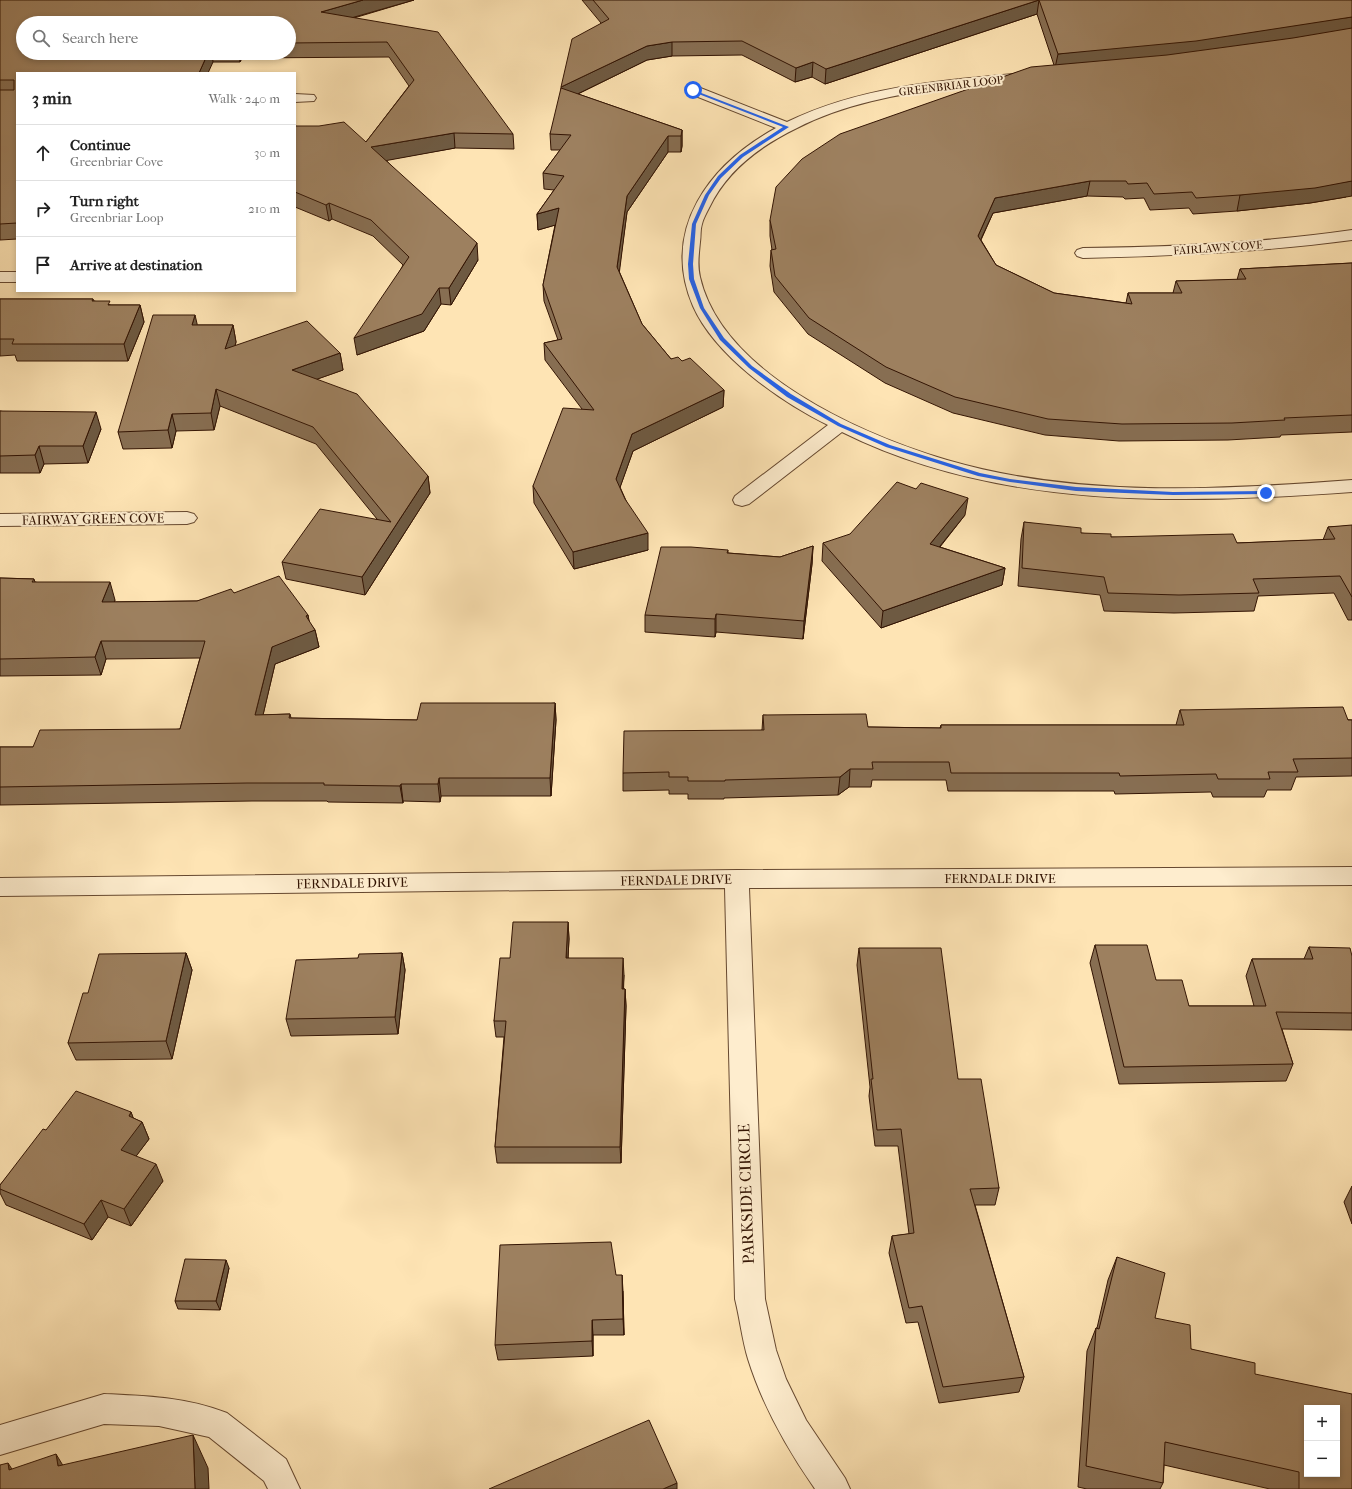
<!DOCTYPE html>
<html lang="en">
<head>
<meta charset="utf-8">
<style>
	body { margin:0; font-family:"IM FELL French Canon",serif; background:#f6f6f6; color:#222 }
	.controls { position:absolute; right:12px; bottom:12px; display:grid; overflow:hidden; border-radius:0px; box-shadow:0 2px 6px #0003 }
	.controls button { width:36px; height:36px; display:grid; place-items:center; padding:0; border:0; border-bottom:1px solid #e0e0e0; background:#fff; color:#222; font:20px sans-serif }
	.stop { position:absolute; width:12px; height:12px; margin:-9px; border:3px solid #2563eb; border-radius:50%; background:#fff }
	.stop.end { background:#2563eb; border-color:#fff; box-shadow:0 1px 4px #0008 }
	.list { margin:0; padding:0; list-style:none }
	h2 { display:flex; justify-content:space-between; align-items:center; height:52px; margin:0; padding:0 16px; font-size:17px }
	h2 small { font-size:13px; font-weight:400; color:#767676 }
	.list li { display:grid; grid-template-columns:26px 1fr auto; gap:12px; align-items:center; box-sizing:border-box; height:56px; padding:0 16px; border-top:1px solid #e0e0e0 }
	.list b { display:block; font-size:15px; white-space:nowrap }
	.list p { margin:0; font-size:13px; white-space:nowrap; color:#767676 }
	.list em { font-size:13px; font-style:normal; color:#767676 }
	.icon { flex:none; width:22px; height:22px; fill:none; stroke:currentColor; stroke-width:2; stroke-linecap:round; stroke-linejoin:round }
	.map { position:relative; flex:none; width:1352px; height:1489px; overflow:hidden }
	.search { position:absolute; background:#fff; box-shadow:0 2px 6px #0003; left:16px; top:16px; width:280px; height:44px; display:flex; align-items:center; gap:10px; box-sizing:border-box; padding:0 14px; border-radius:22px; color:#767676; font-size:15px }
	.panel { position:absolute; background:#fff; box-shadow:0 2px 6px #0003; left:16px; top:72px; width:280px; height:220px; border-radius:0px }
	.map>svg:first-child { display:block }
</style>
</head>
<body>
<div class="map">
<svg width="1352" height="1489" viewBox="0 0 1352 1489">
	<rect width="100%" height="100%" fill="#fee4b4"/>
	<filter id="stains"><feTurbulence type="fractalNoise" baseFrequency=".005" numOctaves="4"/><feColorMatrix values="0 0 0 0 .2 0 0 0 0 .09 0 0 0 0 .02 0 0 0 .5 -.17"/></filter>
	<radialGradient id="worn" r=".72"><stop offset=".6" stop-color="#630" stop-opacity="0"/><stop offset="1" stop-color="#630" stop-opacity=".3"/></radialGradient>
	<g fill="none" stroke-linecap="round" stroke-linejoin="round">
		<g stroke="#66482f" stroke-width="2">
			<path id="lane" d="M104,1394C146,1396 187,1397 227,1413L286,1459L300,1489H268L264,1481L209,1437L159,1426L104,1424L0,1455V1425Z"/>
		</g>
		<g stroke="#66482f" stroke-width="2">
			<g id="street">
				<path d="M1025,73L1030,74L1032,77L1030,80C1004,86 975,85 949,88C900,93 841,105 797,128C760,146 727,170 709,208C706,214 703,219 702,224C700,230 701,236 700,242C699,253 697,265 700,277C722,373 860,434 947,460C1077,498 1218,490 1352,480V492C1181,504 999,510 842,432L749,504L742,506L735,504L733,500L735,496L828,425C781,402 715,356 693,306C660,229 710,164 776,128L688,93L686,90L688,87L693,86L698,87L787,122C861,86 944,80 1025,73Z"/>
				<path d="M295,94L314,95L316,98L314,101L295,102Z"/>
				<path d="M1352,230V240C1263,252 1173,256 1083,258L1077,256L1075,253L1077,250L1083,248C1173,247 1263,243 1352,230Z"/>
				<rect x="0" y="272" width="17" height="10"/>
				<path d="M187,512L194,514L197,518L194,522L187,524L0,526V514Z"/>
				<path d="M1352,867V885L749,888L765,1299L776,1350L786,1379L806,1420L845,1478L850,1489H815L813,1486C786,1447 762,1404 748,1359C742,1339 740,1319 735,1299L725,888L0,896V878L737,870Z"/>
			</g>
		</g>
		<use href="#lane" fill="#feedce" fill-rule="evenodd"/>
		<use href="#street" fill="#feedce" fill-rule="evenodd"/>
	</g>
	<g fill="#876e52" stroke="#331403" fill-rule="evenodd">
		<path d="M0,0H414L354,18L513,134L514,149L455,148L386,160L478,260L451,305L441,304L424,331L357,355L403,265L373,236L332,219L329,221L295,207V126L366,142L409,86L389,57L242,58L240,62H213L17,73V239L0,240ZM289,23V53H23Z"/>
		<path d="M582,0H1352L1346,197L1310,203L1237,211L1193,214L1189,208L1150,210L1144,198L1125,199L1123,197L1087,196L993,213L981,240L996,265L1054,293L1126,303L1128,293H1173L1176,281L1237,280L1240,269L1352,263V432L1281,435L1280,437L1228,440L1119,441L1045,435L953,413L885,383L808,334L774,292L770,266L771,250H772L770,236V220L1054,65L1037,14L825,84L812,77L795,82L742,55L672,56L647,60L578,94L682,130V146L681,152H668L627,212L619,271L642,324L671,359L682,361L724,390L723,407L633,451L620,487L648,550L574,569L534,503L533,486L582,409L545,360L544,343L558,340L544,301L543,285L555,225L538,230L537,214L554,190L544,189L543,173L560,150H551L550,134L601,23Z"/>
		<path d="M0,299H93L94,301L111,305H140L144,322L128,361H17L15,355L0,356Z"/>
		<path d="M198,325H233L236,342L235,346L340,353L343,370L317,379L428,476L430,493L365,595L286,579L282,562L377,519L316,444L220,406L214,430L176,431L172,448L123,449L118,432Z"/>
		<path d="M0,411L101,429L88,463L44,464L40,473H0Z"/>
		<path d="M965,515L940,547L1005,568L1002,585L881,628L822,561L823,543Z"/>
		<path d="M1024,522L1081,533L1111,537L1237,543L1323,540L1328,527L1352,526V620H1348L1334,593L1258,596L1254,611L1174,613L1104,611L1100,595L1018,586L1021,539Z"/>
		<path d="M813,546L812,564L803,639L716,632L715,637L645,632V615L728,550V553L780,557Z"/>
		<path d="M0,578L34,579L35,582L115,600L114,602L197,601L234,593L308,615L309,622L315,630L319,647L275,664L263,715L290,714L291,718L417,720L555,703L556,720L551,796H441L440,802L403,801V803L328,802L327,801H252L0,805V747H33L180,729L200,658L106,659L101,675L0,676Z"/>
		<path d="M1180,710L1352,720V776L1296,777L1291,790H1267L1264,797H1213L1211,792L1115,794L1114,791H948L946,780H872L871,787H849L838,795L724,798V799H688V794H669V790L623,791V773L762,730L763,715L868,727L940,728L941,725H1176Z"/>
		<path d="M568,922L569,939L568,958L624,975L623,989H625L626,1006L621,1163H497L495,1147L504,1037H496L494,1021L510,958Z"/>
		<path d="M1095,945L1156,980L1189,1006H1254L1246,976L1252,959H1304L1309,947L1352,956V1030L1282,1029L1293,1064L1286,1081L1119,1084L1090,963Z"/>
		<path d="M859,948L958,1079L999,1188L995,1205H975L1024,1377L1019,1392L939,1403L918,1322L906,1323L889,1253L892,1236L909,1234L898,1146H875L869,1096L870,1087L857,965Z"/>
		<path d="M186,953L192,970L172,1059L76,1060L68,1043L88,993Z"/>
		<path d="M402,953L405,970L398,1034L291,1036L286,1019L358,958Z"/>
		<path d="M131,1112L133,1118L142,1122L149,1139L136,1156L163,1181L131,1226L108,1217L92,1240L6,1205L0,1193V1185L46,1130Z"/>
		<path d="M1352,1186V1224L1344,1202Z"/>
		<path d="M1117,1257L1155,1318L1191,1349L1255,1374L1352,1489H1270L1164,1465L1163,1483L1160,1489H1087L1078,1487L1087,1351L1096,1328H1097L1108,1280Z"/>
		<path d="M229,1268L220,1310L178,1309L175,1301Z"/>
		<path d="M623,1291L624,1335H593V1356L498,1360L495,1345Z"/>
	</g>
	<g fill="#6e5a42" stroke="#331403">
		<path d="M363,0H414L323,26L321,12Z"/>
		<path d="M1039,0L1037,14L825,84L826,69Z"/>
		<path d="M1352,17V31L1193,56L1055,68L1058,54Z"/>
		<path d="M672,42V56L647,60L561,102V87L647,46Z"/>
		<path d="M208,53H212L213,62L208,73H199Z"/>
		<path d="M239,53H241L242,58L240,62Z"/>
		<path d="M813,62L812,77L795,82L796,68Z"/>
		<path d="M682,130V146L681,152V136Z"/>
		<path d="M454,133L455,148L373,163L371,147Z"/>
		<path d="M668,136V152L627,212L618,283L617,267L627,196Z"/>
		<path d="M1090,181L1087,196L993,213L975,252L978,236L995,198Z"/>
		<path d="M1352,181V196L1310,203L1237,211L1240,195Z"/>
		<path d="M329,203L332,219L329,221L326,205Z"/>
		<path d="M559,208V224L538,230L537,214Z"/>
		<path d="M477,243L478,260L451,305L449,288Z"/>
		<path d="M439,288L441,304L424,331L357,355L354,338Z"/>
		<path d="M140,305L144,322L128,361L124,344Z"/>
		<path d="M195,315L199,332L192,325Z"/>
		<path d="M233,325L236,342L229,366L225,349Z"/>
		<path d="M340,353L343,370L295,387L292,370Z"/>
		<path d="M216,389L220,406L214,430L211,413Z"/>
		<path d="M724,390L723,407L633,451L617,496L616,479L632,434Z"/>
		<path d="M96,412L101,429L88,463L83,446Z"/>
		<path d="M172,414L176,431L172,448L168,430Z"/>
		<path d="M39,446L44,464L40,473L35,455Z"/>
		<path d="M428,476L430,493L365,595L362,577Z"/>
		<path d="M968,498L965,515L928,561L930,544Z"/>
		<path d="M648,533V550L574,569L573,552Z"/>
		<path d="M813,546L812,564L803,639L804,621Z"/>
		<path d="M1005,568L1002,585L881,628L883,611Z"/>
		<path d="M110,582L115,600L108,620L102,602Z"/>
		<path d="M716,614V632L715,637V619Z"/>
		<path d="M308,615L311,631L315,630L319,647L275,664L259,732L255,715L272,647L306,616Z"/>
		<path d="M101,641L106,659L101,675L95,657Z"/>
		<path d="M555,703L556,720L551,796L550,778Z"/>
		<path d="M850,769L849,787L838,795L840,777Z"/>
		<path d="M439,778L441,796L440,802L438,784Z"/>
		<path d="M401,784L403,801V803L400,786Z"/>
		<path d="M568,922L569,939L567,975L566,958Z"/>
		<path d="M186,953L192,970L172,1059L166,1041Z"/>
		<path d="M402,953L405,970L398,1034L395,1017Z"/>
		<path d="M623,958L624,975L623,1006L622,989Z"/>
		<path d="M625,989L626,1006L621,1163L620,1147Z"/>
		<path d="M131,1112L137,1128L142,1122L149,1139L128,1167L121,1150L129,1116Z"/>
		<path d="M156,1164L163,1181L131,1226L124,1209Z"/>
		<path d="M101,1200L108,1217L92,1240L84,1224Z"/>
		<path d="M226,1260L229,1268L220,1310L216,1301Z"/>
		<path d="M622,1275L623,1291L624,1335L623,1319Z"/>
		<path d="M592,1320L593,1335V1356L592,1341Z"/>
		<path d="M193,1435L208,1468L209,1489H195Z"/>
		<path d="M56,1454L76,1487L58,1466Z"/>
		<path d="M8,1463L25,1489L9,1470Z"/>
		<path d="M677,1483V1489H663Z"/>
	</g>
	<g fill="#9d805f" stroke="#331403" fill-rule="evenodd">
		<path d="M0,0H363L321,12L438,32L513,134L454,133L371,147L477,243L449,288H439L422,314L354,338L409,257L371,220L329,203L326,205L295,192V126H319L344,122L366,142L414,80L387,42L289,43V23H23V53H208L199,73H17V223L0,224V90H14V80H0Z"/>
		<path d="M593,0H1039L826,69L813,62L796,68L742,41L672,42L647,46L561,87L572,39L609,19Z"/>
		<path d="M1039,0H1352V17L1196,41L1058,54Z"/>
		<path d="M1352,28V181L1315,188L1240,195L1196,198L1192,192L1154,194L1147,183L1128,184L1126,181H1090L995,198L978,236L996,265L1054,293L1132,304L1128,293H1182L1176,281L1246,279L1240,269L1352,263V415L1284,418L1285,420L1232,423L1122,424L1048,419L955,397L886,367L809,318L775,276L771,250L776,249L770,220L776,187L802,159L840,134L1031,67L1167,55L1293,38Z"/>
		<path d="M561,88L682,130L681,136H668L627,196L617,267L642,324L671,359L678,357L682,361L690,358L724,390L632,434L616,479L625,499L648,533L573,552L533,486L563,408L594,410L544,343L562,339L543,285L559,208L537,214L564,176L543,173L571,135L550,134Z"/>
		<path d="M0,299H93L92,301H110L108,305H140L124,344H12L14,339H0Z"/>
		<path d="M153,315H195L192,325H233L225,349L307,321L340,353L292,370L357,394L428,476L362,577L282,562L320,509L391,522L313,427L216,389L211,413L172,414L168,430L118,432Z"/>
		<path d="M0,411L96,412L83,446H39L35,455L0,456Z"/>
		<path d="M897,482L916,489L921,483L968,498L930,544L1005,568L883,611L823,543L850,534Z"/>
		<path d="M1024,522L1081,528V533L1111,534V537L1233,534L1237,543L1335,539L1328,527L1352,525V597L1340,576L1253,579L1259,593L1179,595L1108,593L1104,577L1022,568Z"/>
		<path d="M813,546L804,621L716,614L715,619L645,615L661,547H691L728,550L727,553L780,557Z"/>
		<path d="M279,576L308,615L306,616L315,630L272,647L255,715L290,714L289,718L417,720L421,703H555L550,778H439L438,784H401L400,786L324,785V783H247L0,787V747H33L40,730L180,729L205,641H101L95,657L0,659V578L34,579L32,582H110L102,602L197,601L231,589L234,593Z"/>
		<path d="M1343,707L1348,720H1352V758L1293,759L1298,772H1268L1270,779H1218L1216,774L1120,776L1119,773H951L949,762H872L873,769H850L840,777L725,780V781H688V777H669V772L623,773L624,731L764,730L763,715L866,714L868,727L941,728V725H1184L1180,710Z"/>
		<path d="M513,922H568L566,958H623L622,989H625L620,1147H495L506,1021H494L500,958H510Z"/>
		<path d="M1095,945H1147L1156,980H1182L1189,1006H1266L1252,959H1313L1309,947L1350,948L1352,956V1013L1276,1012L1293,1064L1124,1067Z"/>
		<path d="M859,948H941L958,1079H981L999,1188L970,1189L1024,1377L943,1387L922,1306L909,1308L892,1236L914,1233L901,1129L877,1130L871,1079H873Z"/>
		<path d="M186,953L166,1041L68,1043L83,993H88L99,954Z"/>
		<path d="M402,953L395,1017L286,1019L296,960L358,958L359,954Z"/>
		<path d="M76,1091L131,1112L129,1116L142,1122L121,1150L156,1164L124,1209L101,1200L84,1224L0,1189V1185L43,1129L46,1130Z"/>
		<path d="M611,1242L616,1275H622L623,1319L592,1320V1341L495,1345L500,1245Z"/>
		<path d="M1117,1257L1165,1273L1155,1318L1190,1325L1191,1349L1255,1363V1374L1352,1394V1489H1299V1472L1165,1442L1163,1483L1086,1466L1096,1328L1099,1329ZM1307,1408H1337V1474H1307Z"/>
		<path d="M185,1259L226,1260L216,1301H175Z"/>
		<path d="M649,1420L677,1483L663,1489H489Z"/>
		<path d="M193,1435L195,1489H0V1465L8,1463L9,1470L56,1454L58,1466Z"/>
	</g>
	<path fill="#2563eb" d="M691,89L789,127L743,157L721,178L709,195L696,224L693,264L694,279L704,308L724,338L752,366L791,394L841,424L890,445L980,473L1010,479L1076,487L1173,492L1266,491L1269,493L1268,494L1173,495L1076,491L1010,482L978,476L886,447L838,426L787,397L749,368L720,340L700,308L689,279L688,264L692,224L705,195L718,176L740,155L783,127L691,91Z"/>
	<g text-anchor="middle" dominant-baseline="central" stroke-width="4" stroke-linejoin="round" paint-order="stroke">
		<g font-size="11" fill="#331403" stroke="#feedce">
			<text transform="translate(951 86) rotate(-7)">GREENBRIAR LOOP</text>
			<text transform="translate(1218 248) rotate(-4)">FAIRLAWN COVE</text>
		</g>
		<g font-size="13" fill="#331403" stroke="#feedce">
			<text transform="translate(93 519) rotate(-1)">FAIRWAY GREEN COVE</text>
			<text x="1000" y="878">FERNDALE DRIVE</text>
			<text transform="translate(676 880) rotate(-1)">FERNDALE DRIVE</text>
			<text transform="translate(352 883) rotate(-1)">FERNDALE DRIVE</text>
		</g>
		<g font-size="16" fill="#331403" stroke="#feedce">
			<text transform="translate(746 1194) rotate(-92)">PARKSIDE CIRCLE</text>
		</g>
	</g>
	<rect width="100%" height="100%" filter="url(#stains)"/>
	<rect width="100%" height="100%" fill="url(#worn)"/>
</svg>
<div class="controls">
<button>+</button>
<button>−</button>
</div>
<div class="stop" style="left:693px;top:90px"></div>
<div class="stop end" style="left:1266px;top:493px"></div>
<div class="search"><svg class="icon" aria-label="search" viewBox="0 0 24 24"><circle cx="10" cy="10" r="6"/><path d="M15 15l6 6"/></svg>Search here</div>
<section class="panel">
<h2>3 min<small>Walk · 240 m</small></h2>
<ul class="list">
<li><svg class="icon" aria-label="ahead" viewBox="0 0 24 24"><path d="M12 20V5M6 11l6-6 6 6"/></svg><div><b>Continue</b><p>Greenbriar Cove</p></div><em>30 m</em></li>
<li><svg class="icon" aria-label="right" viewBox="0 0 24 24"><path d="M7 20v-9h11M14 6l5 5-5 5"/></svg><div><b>Turn right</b><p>Greenbriar Loop</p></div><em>210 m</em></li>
<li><svg class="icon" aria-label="arrive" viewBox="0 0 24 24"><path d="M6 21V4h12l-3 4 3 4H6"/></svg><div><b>Arrive at destination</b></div></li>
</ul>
</section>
</div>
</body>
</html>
